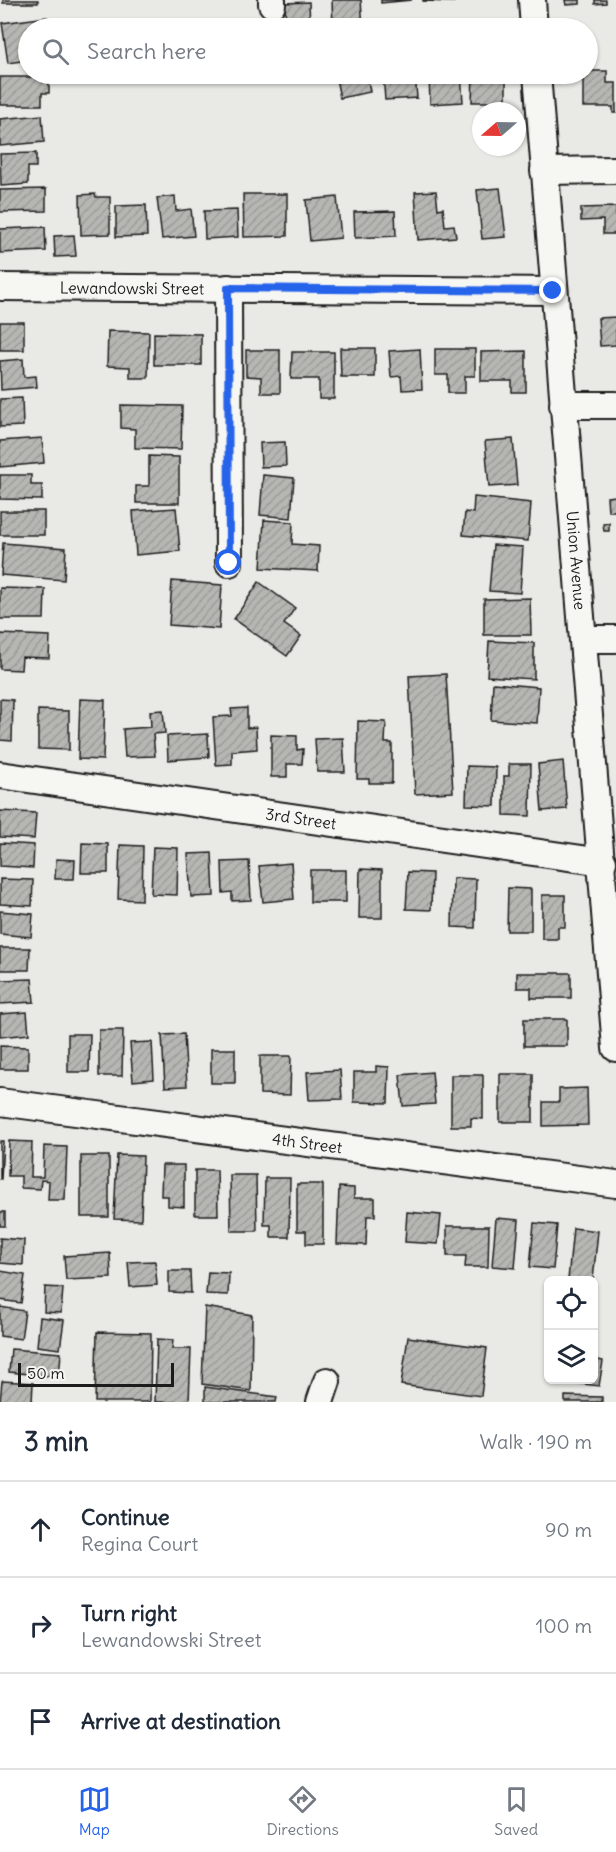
<!DOCTYPE html>
<html lang="en">
<head>
<meta charset="utf-8">
<style>
	body { margin:0; font-family:Delius,sans-serif; background:#f6f6f7; color:#1f2937 }
	.controls { position:absolute; right:18px; bottom:18px; display:grid; overflow:hidden; border-radius:9px; box-shadow:0 2px 4px #0004 }
	.controls button { width:54px; height:54px; display:grid; place-items:center; padding:0; border:0; border-bottom:2px solid #e0e1e3; background:#fff; color:#1f2937; font:30px sans-serif }
	.compass { position:absolute; left:472px; top:102px; width:54px; height:54px; border-radius:50%; background:#fff; box-shadow:0 2px 4px #0004; rotate:250deg }
	.scale { position:absolute; left:18px; bottom:15px; width:156px; box-sizing:border-box; padding-left:6px; border:3px solid #1c1c1c; border-top:0; font-size:16px; line-height:21px; white-space:nowrap; color:#1c1c1c; -webkit-text-stroke:4px #f6f6f2; paint-order:stroke }
	.stop { position:absolute; width:18px; height:18px; margin:-14px; border:4px solid #2563eb; border-radius:50%; background:#fff }
	.stop.end { background:#2563eb; border-color:#fff; box-shadow:0 2px 6px #0008 }
	.list { margin:0; padding:0; list-style:none }
	h2 { display:flex; justify-content:space-between; align-items:center; height:78px; margin:0; padding:0 24px; font-size:26px }
	h2 small { font-size:20px; font-weight:400; color:#747a83 }
	.list li { display:grid; grid-template-columns:39px 1fr auto; gap:18px; align-items:center; box-sizing:border-box; height:96px; padding:0 24px; border-top:2px solid #e0e1e3 }
	.list b { display:block; font-size:22px; white-space:nowrap }
	.list p { margin:0; font-size:20px; white-space:nowrap; color:#747a83 }
	.list em { font-size:20px; font-style:normal; color:#747a83 }
	.icon { flex:none; width:33px; height:33px; fill:none; stroke:currentColor; stroke-width:2; stroke-linecap:round; stroke-linejoin:round }
	.map { position:relative; flex:none; width:616px; height:1402px; overflow:hidden }
	.search { position:absolute; background:#fff; box-shadow:0 2px 4px #0004; left:18px; right:18px; top:18px; height:66px; display:flex; align-items:center; gap:15px; box-sizing:border-box; padding:0 21px; border-radius:33px; color:#747a83; font-size:22px }
	.sheet { height:366px; background:#fff }
	nav { display:flex; justify-content:space-around; align-items:center; box-sizing:border-box; height:84px; border-top:2px solid #e0e1e3; background:#fff; font-size:16px; color:#747a83 }
	nav a { display:grid; justify-items:center; gap:3px }
	nav .on { color:#2563eb }
	.map>svg:first-child { display:block }
</style>
</head>
<body>
<div class="map">
<svg width="616" height="1402" viewBox="0 0 616 1402">
	<defs>
		<pattern id="building-hatch" width="6" height="6" patternUnits="userSpaceOnUse" patternTransform="scale(1.5)"><rect width="6" height="6" fill="#b6b6b3"/><path d="M-1 1l2-2M0 6l6-6M5 7l2-2" fill="none" stroke="#9c9c99"/></pattern>
	</defs>
	<rect width="100%" height="100%" fill="#e9e9e5"/>
	<filter id="ink" filterUnits="userSpaceOnUse"><feTurbulence type="fractalNoise" baseFrequency=".0167" numOctaves="2"/><feDisplacementMap in="SourceGraphic" scale="12" xChannelSelector="R" yChannelSelector="G"/><feConvolveMatrix kernelMatrix="1 2 1 2 8 2 1 2 1" color-interpolation-filters="sRGB"/></filter>
	<g filter="url(#ink)">
		<g fill="url(#building-hatch)" stroke="#1c1c1c" stroke-width="1.5">
			<rect x="3" y="0" width="35" height="3"/>
			<path d="M332,0H361L363,28H333Z"/>
			<path d="M381,0H412L381,3Z"/>
			<path d="M423,0H454V2L423,1Z"/>
			<path d="M565,0H580V4L566,5Z"/>
			<path d="M595,0H606V3L595,4Z"/>
			<path d="M309,2L310,28H286L285,3Z"/>
			<path d="M47,17L49,28H28V60L8,63L2,23Z"/>
			<rect x="588" y="44" width="1" height="20"/>
			<path d="M588,71H607V83H616V113H613V107H583V77H587Z"/>
			<path d="M335,74H367L370,92L340,98Z"/>
			<path d="M383,74H415L417,98L385,100Z"/>
			<path d="M429,74H461L463,102L430,104Z"/>
			<path d="M473,74H506V102H472Z"/>
			<path d="M0,77H49V93H42V105H0Z"/>
			<path d="M42,115L44,142L0,146V119Z"/>
			<path d="M36,153V167H28V184L1,186L0,154Z"/>
			<path d="M500,188L506,237L482,239L477,190Z"/>
			<path d="M46,189V211L0,212V190Z"/>
			<path d="M436,191L438,209L443,208L445,226L454,225L456,237L418,240L415,192Z"/>
			<path d="M95,194L96,197H110V234L81,235L80,195Z"/>
			<path d="M243,194H287V236L244,237Z"/>
			<path d="M175,196L176,211L191,209L194,236L162,239L157,198Z"/>
			<path d="M337,197L341,238L310,241L306,200Z"/>
			<path d="M146,205L147,236L116,237V206Z"/>
			<path d="M616,207V234H603V220L581,221V208Z"/>
			<path d="M237,210L238,237L205,239L204,211Z"/>
			<path d="M395,211L396,236L355,238L354,212Z"/>
			<path d="M45,227L46,251L0,253V229Z"/>
			<path d="M74,235L76,256L55,257L54,236Z"/>
			<path d="M616,317V345L600,346L598,318Z"/>
			<rect x="0" y="322" width="24" height="28"/>
			<path d="M108,331L149,332L148,378H130V367L107,366Z"/>
			<path d="M154,333L201,334V365H154Z"/>
			<path d="M340,348H375V377H341Z"/>
			<path d="M420,349L422,389L402,390L401,376L391,377L389,351Z"/>
			<path d="M435,349H475V376H465V393H448V375H435Z"/>
			<path d="M246,350H280V393H261V377L246,376Z"/>
			<path d="M526,351V392H512V381H481V352Z"/>
			<path d="M292,352H334V399H319V379H291Z"/>
			<path d="M23,359L24,377L36,376L37,387L1,390L0,361Z"/>
			<path d="M22,398L23,426L0,427V399Z"/>
			<path d="M121,405L182,406L181,449L135,448V429L121,428Z"/>
			<path d="M42,438L44,463L0,467V441Z"/>
			<path d="M513,439L517,485L489,487L485,441Z"/>
			<path d="M285,442L286,466L261,467L260,443Z"/>
			<path d="M149,456L179,457V503H136V486H149Z"/>
			<path d="M0,475H31V485H42V500L0,499Z"/>
			<path d="M263,475L294,478L291,518L260,515Z"/>
			<path d="M616,496V511H608L607,497Z"/>
			<path d="M474,497L531,503L528,541L463,535L465,512L473,513Z"/>
			<path d="M176,508L180,551L136,555L133,511Z"/>
			<rect x="0" y="511" width="44" height="24"/>
			<path d="M264,520L293,522L292,544L319,546L318,571L261,568Z"/>
			<path d="M609,523V531H604L603,524Z"/>
			<path d="M3,543L66,548L64,580L1,575Z"/>
			<path d="M493,545L523,547L520,593L489,591Z"/>
			<path d="M172,581L222,585L219,629L169,625Z"/>
			<path d="M259,582L295,608L284,624L301,636L287,656L234,619Z"/>
			<path d="M0,588L45,589L44,619H0Z"/>
			<path d="M530,598L531,635H484V599Z"/>
			<path d="M0,634L50,636L49,658L22,657L21,670L0,669Z"/>
			<path d="M489,641L534,643V679L487,676Z"/>
			<path d="M446,674L453,792L415,794L409,676Z"/>
			<path d="M493,683L539,687L537,723L491,720Z"/>
			<path d="M0,699L13,700L12,741L0,740Z"/>
			<path d="M80,699L105,700L103,760L78,759Z"/>
			<path d="M247,708V728L256,727L257,749L232,751V764L216,765L213,717L232,716L231,709Z"/>
			<path d="M38,710L69,711V750L38,749Z"/>
			<path d="M163,710L165,733L153,734L155,756L125,757L123,729L151,727L150,711Z"/>
			<path d="M358,721L386,722L385,743H392V783H369V779H357Z"/>
			<path d="M208,734L209,757L168,760L167,736Z"/>
			<path d="M271,735L297,736V750L303,749L302,764H287V777H271Z"/>
			<path d="M343,738L345,772H317L315,739Z"/>
			<path d="M563,761L567,809L542,811L538,764Z"/>
			<path d="M509,764H531L530,816L504,815V776H509Z"/>
			<path d="M467,766L496,767L495,806L466,805Z"/>
			<path d="M0,811L36,813L34,839L0,837Z"/>
			<path d="M0,843L34,845L33,868L0,866Z"/>
			<path d="M82,843L108,844V873H81Z"/>
			<path d="M120,845L143,846L142,900L118,899Z"/>
			<path d="M153,847L178,848L177,895L151,894Z"/>
			<path d="M212,853L214,896L191,897L188,854Z"/>
			<path d="M56,859L75,860L74,879H55Z"/>
			<path d="M249,861L251,900L232,901V892L223,893L222,862Z"/>
			<path d="M291,863L294,899L263,902L259,866Z"/>
			<path d="M360,869L382,870V918H359Z"/>
			<rect x="310" y="870" width="36" height="32"/>
			<path d="M408,872L432,873L431,910L406,909Z"/>
			<path d="M453,878L476,879L475,928L452,927Z"/>
			<path d="M0,879L33,880L32,906L0,904Z"/>
			<path d="M508,888L531,889V931H507Z"/>
			<path d="M542,895H565V927H558V939H542Z"/>
			<path d="M0,911L33,914L31,937L0,934Z"/>
			<path d="M0,948H30L29,970H0Z"/>
			<path d="M517,973H571V998H531V988H517Z"/>
			<path d="M32,979L34,1002L0,1004V980Z"/>
			<path d="M27,1012L29,1034L0,1037V1014Z"/>
			<rect x="524" y="1019" width="43" height="27"/>
			<path d="M99,1030H123L122,1076H99Z"/>
			<path d="M68,1034H90L89,1072H68Z"/>
			<path d="M184,1034L187,1086L165,1087L162,1035Z"/>
			<path d="M152,1042L154,1079L133,1081L130,1043Z"/>
			<path d="M0,1046L28,1047V1069H0Z"/>
			<rect x="211" y="1049" width="24" height="34"/>
			<path d="M260,1056H291L290,1095L260,1094Z"/>
			<path d="M376,1066L389,1067L388,1103L354,1102V1072H376Z"/>
			<path d="M340,1070L342,1099L309,1100L307,1072Z"/>
			<path d="M432,1072L435,1104L403,1106L400,1075Z"/>
			<rect x="500" y="1074" width="33" height="48"/>
			<path d="M451,1075H483V1119L471,1118V1126H451Z"/>
			<path d="M587,1088L588,1125L543,1126V1102H559V1089Z"/>
			<path d="M0,1141H3L1,1179H0Z"/>
			<path d="M9,1141L32,1142L31,1177H43L44,1146L67,1147L65,1200H48L49,1181L41,1180L40,1189L21,1188V1176H8Z"/>
			<path d="M117,1155L143,1156L141,1220L114,1219Z"/>
			<rect x="81" y="1156" width="28" height="61"/>
			<path d="M162,1165H184V1207L168,1206V1196H161Z"/>
			<path d="M195,1170H217L218,1215H195Z"/>
			<path d="M230,1175H256L257,1231H231Z"/>
			<path d="M265,1178H290L289,1237H271V1225H264Z"/>
			<path d="M297,1184H323V1244H306V1231H297Z"/>
			<path d="M339,1187L354,1188V1198H375V1216H367L366,1245L337,1244Z"/>
			<rect x="0" y="1212" width="5" height="14"/>
			<path d="M407,1212L441,1215L438,1244L405,1242Z"/>
			<path d="M496,1218L519,1220L515,1268L492,1266Z"/>
			<path d="M534,1223L557,1225L553,1269L530,1267Z"/>
			<path d="M447,1226H489L488,1267H465L466,1256H447Z"/>
			<path d="M573,1228L598,1231L593,1280H568Z"/>
			<path d="M0,1238L24,1240L23,1265L0,1263Z"/>
			<path d="M110,1253L111,1278L66,1280L64,1256Z"/>
			<path d="M155,1261L157,1285L130,1287L128,1262Z"/>
			<path d="M0,1271L25,1275L21,1303L0,1300Z"/>
			<path d="M169,1271H190L191,1293L169,1292Z"/>
			<path d="M208,1272L229,1273L228,1295L206,1294Z"/>
			<path d="M45,1287L63,1288L61,1313L44,1312Z"/>
			<path d="M0,1307L25,1311L21,1339L0,1336Z"/>
			<path d="M205,1307L252,1315L251,1391L202,1384Z"/>
			<path d="M40,1317L64,1320L60,1349L37,1346Z"/>
			<path d="M594,1320H596L594,1344Z"/>
			<path d="M97,1332L151,1333L150,1402H95Z"/>
			<path d="M408,1337L487,1348L481,1396L401,1385Z"/>
			<path d="M157,1339L173,1340L172,1349H191L189,1402H155Z"/>
			<path d="M11,1349L61,1353L59,1377L9,1372Z"/>
			<path d="M594,1359L603,1361L599,1386L552,1380H594Z"/>
			<path d="M2,1381L33,1383L32,1402H0Z"/>
			<path d="M205,1387L277,1397L276,1402H205Z"/>
			<path d="M565,1396L602,1397V1402H565Z"/>
		</g>
		<g fill="none" stroke-linecap="round" stroke-linejoin="round">
			<g stroke="#1c1c1c" stroke-width="30">
				<g id="minor">
					<path d="M272,0V4"/>
					<path d="M532,0L534,28"/>
					<path id="s1" d="M537,74L616,1048"/>
					<path d="M544,171L616,170"/>
					<path id="s2" d="M0,287L553,291"/>
					<path d="M228,288L229,563"/>
					<path d="M563,405H616"/>
					<path d="M583,639H616"/>
					<path id="s3" d="M0,775L603,862"/>
					<path id="s4" d="M0,1102L616,1184"/>
					<path d="M320,1402L327,1381"/>
				</g>
			</g>
			<use href="#minor" stroke="#f6f6f2" stroke-width="26"/>
		</g>
	</g>
	<g fill="none" stroke-linecap="round" stroke-linejoin="round" filter="url(#ink)">
		<path stroke="#2563eb" stroke-width="8" d="M229,563L228,288L553,291"/>
	</g>
	<g text-anchor="middle" dominant-baseline="central" stroke-width="5" stroke-linejoin="round" paint-order="stroke">
		<g font-size="16" fill="#1c1c1c" stroke="#f6f6f2">
			<text stroke="none"><textPath href="#s2" startOffset="132">Lewandowski Street</textPath></text>
			<text stroke="none"><textPath href="#s1" startOffset="488">Union Avenue</textPath></text>
			<text stroke="none"><textPath href="#s3" startOffset="304">3rd Street</textPath></text>
			<text stroke="none"><textPath href="#s4" startOffset="310">4th Street</textPath></text>
		</g>
	</g>
</svg>
<div class="controls">
<button><svg class="icon" aria-label="locate" viewBox="0 0 24 24"><circle cx="12" cy="12" r="6"/><path d="M12 2v4M12 18v4M2 12h4M18 12h4"/></svg></button>
<button><svg class="icon" aria-label="layers" viewBox="0 0 24 24"><path d="M12 4l9 5-9 5-9-5zM3 14l9 5 9-5"/></svg></button>
</div>
<svg class="compass" viewBox="-18 -18 36 36"><path d="M0-13l5 13h-10z" fill="#e53935"/><path d="M0 13l5-13h-10z" fill="#747a83"/></svg>
<div class="scale">50 m</div>
<div class="stop" style="left:229px;top:563px"></div>
<div class="stop end" style="left:553px;top:291px"></div>
<div class="search"><svg class="icon" aria-label="search" viewBox="0 0 24 24"><circle cx="10" cy="10" r="6"/><path d="M15 15l6 6"/></svg>Search here</div>
</div>
<section class="sheet">
<h2>3 min<small>Walk · 190 m</small></h2>
<ul class="list">
<li><svg class="icon" aria-label="ahead" viewBox="0 0 24 24"><path d="M12 20V5M6 11l6-6 6 6"/></svg><div><b>Continue</b><p>Regina Court</p></div><em>90 m</em></li>
<li><svg class="icon" aria-label="right" viewBox="0 0 24 24"><path d="M7 20v-9h11M14 6l5 5-5 5"/></svg><div><b>Turn right</b><p>Lewandowski Street</p></div><em>100 m</em></li>
<li><svg class="icon" aria-label="arrive" viewBox="0 0 24 24"><path d="M6 21V4h12l-3 4 3 4H6"/></svg><div><b>Arrive at destination</b></div></li>
</ul>
</section>
<nav>
<a class="on"><svg class="icon" aria-label="map" viewBox="0 0 24 24"><path d="M3 6l6-2 6 2 6-2v14l-6 2-6-2-6 2zM9 4v14M15 6v14"/></svg>Map</a>
<a><svg class="icon" aria-label="directions" viewBox="0 0 24 24"><path d="M12 3l9 9-9 9-9-9zM9 14v-3h6M13 9l2 2-2 2"/></svg>Directions</a>
<a><svg class="icon" aria-label="saved" viewBox="0 0 24 24"><path d="M7 4h10v16l-5-4-5 4z"/></svg>Saved</a>
</nav>
</body>
</html>
